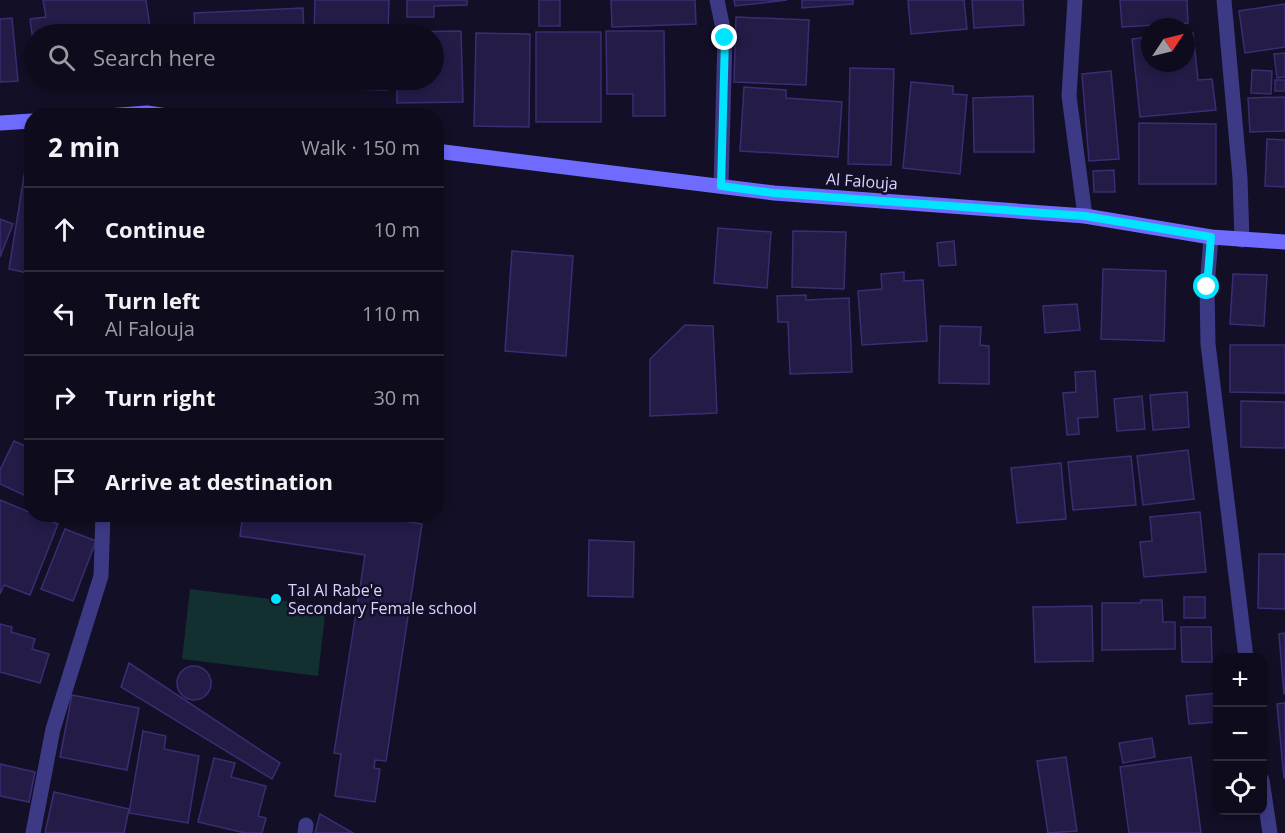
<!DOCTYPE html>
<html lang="en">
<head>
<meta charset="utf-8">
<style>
	body { margin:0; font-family:"Open Sans",sans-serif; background:#171425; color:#f1f3f6 }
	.controls { position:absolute; right:18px; bottom:18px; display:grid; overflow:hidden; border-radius:12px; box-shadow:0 3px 9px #0003 }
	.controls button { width:54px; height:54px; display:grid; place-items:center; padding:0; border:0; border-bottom:2px solid #2e2b3b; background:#0e0b1c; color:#f1f3f6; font:30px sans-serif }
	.compass { position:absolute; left:1141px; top:18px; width:54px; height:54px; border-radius:50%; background:#0e0b1c; box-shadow:0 3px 9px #0003; rotate:55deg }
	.stop { position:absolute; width:18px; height:18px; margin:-14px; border:4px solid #00e5ff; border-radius:50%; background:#fff }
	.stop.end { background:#00e5ff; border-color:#fff; box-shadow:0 2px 6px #0008 }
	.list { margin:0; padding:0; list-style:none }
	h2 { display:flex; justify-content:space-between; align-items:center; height:78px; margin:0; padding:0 24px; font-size:26px }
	h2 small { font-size:20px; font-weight:400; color:#9b9ba3 }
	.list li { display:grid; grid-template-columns:39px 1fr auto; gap:18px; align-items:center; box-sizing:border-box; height:84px; padding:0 24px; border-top:2px solid #2e2b3b }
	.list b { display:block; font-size:22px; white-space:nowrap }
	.list p { margin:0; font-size:20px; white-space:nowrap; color:#9b9ba3 }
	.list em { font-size:20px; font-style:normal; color:#9b9ba3 }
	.icon { flex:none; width:33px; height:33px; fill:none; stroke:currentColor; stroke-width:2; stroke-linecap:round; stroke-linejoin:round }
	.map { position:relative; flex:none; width:1285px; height:833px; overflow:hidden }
	.search { position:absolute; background:#0e0b1c; box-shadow:0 3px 9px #0003; left:24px; top:24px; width:420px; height:66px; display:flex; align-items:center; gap:15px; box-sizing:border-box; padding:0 21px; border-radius:33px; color:#9b9ba3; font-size:22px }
	.panel { position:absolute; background:#0e0b1c; box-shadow:0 3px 9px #0003; left:24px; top:108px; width:420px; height:414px; border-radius:24px }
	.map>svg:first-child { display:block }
</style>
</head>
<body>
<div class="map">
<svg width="1285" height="833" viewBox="0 0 1285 833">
	<rect width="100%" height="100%" fill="#130f26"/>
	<path fill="#12302f" d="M190,589L326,606L318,676L182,659Z"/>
	<g fill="#241b47" stroke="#3b2d73" stroke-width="1.5">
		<path d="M43,0H146L151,34H34V48L30,19L46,17Z"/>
		<path d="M315,0H389L388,34H314Z"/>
		<path d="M407,0H467V5L434,6V17H407Z"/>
		<rect x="539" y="0" width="21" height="26"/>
		<path d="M611,0H695L696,24L612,27Z"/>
		<path d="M734,0H787L735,6Z"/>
		<path d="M802,0H853V4L802,8Z"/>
		<path d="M908,0H964L967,29L911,34Z"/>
		<path d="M972,0H1023L1024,25L974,28Z"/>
		<path d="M1120,0H1187L1188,23L1122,27Z"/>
		<path d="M1285,4V47L1245,53L1239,11Z"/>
		<path d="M303,8L304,34H195L194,13Z"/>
		<path d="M736,17L809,20L806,85L734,82Z"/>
		<path d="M12,18L18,81L0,82V19Z"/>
		<path d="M461,31L463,102L397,103V80H434V34H396V32Z"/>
		<path d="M606,31H664L665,116H633V94H607Z"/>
		<rect x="536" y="32" width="65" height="90"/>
		<path d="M476,33L530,34L529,127L474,126Z"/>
		<path d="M1186,33H1193L1198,80L1212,79L1216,110L1140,117L1132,39L1150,37V63H1186Z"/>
		<path d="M1285,53V77L1277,78L1274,54Z"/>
		<path d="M850,68L894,69L891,165L848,164Z"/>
		<path d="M1252,70L1272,71L1271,94L1251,93Z"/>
		<path d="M1111,71L1119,159L1089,161L1082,74Z"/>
		<path d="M314,80H388L387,90L313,88Z"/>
		<rect x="1275" y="80" width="10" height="11"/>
		<path d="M911,82L953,86V94L967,95L960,174L903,168Z"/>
		<path d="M744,87L786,90V98L842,102L838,157L740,151Z"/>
		<path d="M1033,96L1034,152H974L973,98Z"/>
		<path d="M1285,97V131L1250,132L1248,98Z"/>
		<path d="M1139,123L1216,124V184H1139Z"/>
		<path d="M1267,139L1285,140V187L1265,186Z"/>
		<path d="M25,170L32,172V274L9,269Z"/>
		<path d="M1114,170L1115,192H1094L1093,171Z"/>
		<path d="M436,215L442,216L436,302Z"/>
		<path d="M0,219L13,224L0,257Z"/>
		<path d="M718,228L771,232L767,288L714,283Z"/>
		<path d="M793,231L846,232L844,289L792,287Z"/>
		<path d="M954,241L956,265L939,266L937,243Z"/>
		<path d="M512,251L573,256L566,356L505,351Z"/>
		<path d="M1103,269L1166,271L1164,341L1101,339Z"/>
		<path d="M904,272V281L923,280L927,341L862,345L858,291L882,289L881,274Z"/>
		<path d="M1233,274L1267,275L1264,326L1230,324Z"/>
		<path d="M806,295V300L849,298L852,372L790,374L788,322H778L777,296Z"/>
		<path d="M1077,304L1080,330L1045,333L1043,306Z"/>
		<path d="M685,325L713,326L717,413L650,416V359Z"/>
		<path d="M940,326L981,327L980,345L989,346V384L939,383Z"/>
		<path d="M1230,345H1285V393L1230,392Z"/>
		<path d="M1095,371L1098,417L1078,418L1079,434L1067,435L1063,393L1076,392L1075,372Z"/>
		<path d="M1187,392L1189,427L1153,430L1150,395Z"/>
		<path d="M1142,396L1145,429L1117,431L1114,399Z"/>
		<path d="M1241,401L1285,402V448L1241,447Z"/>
		<path d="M14,441L32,449V479L24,495L0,484V470Z"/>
		<path d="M1188,450L1194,499L1143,505L1137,456Z"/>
		<path d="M1131,456L1136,505L1073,510L1068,462Z"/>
		<path d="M1061,463L1066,519L1017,523L1011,468Z"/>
		<path d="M0,500L58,524L30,595L4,585L0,594Z"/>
		<path d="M1200,512L1206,572L1144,577L1140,542L1152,541L1150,517Z"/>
		<path d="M243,514H361L422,524L386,761L375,760L374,768L380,769L375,802L335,796L341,754L334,753L365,555L240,536Z"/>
		<path d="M65,529L96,541L73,601L41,589Z"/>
		<path d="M589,540L634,542L633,597L588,596Z"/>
		<path d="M1259,554H1285V609L1258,608Z"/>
		<rect x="1184" y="597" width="21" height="21"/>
		<path d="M1141,600H1162L1163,622H1175V649L1102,650V603H1141Z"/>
		<path d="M1092,606L1093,661L1035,662L1033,607Z"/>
		<path d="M0,624L12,627L11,632L35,639L32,649L49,654L40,683L0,672Z"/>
		<path d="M1181,627H1211L1212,662H1182Z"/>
		<path d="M1285,633V694H1284L1279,634Z"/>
		<path d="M129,663L280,763L272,779L121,687Z"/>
		<circle cx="194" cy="683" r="17"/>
		<path d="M1217,693L1218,722L1189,724L1186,696Z"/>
		<path d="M72,695L139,708L127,770L60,757Z"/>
		<path d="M1285,703V778H1284L1277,704Z"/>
		<path d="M143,731L166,736L164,749L199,756L188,823L129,813Z"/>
		<path d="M1152,738L1155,757L1123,763L1119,743Z"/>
		<path d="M1066,757L1077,831L1048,833L1037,761Z"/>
		<path d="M1191,757L1201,833H1129L1120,767Z"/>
		<path d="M214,758L235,763L231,777L266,786L258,816L266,818L262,833H245L198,822Z"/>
		<path d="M0,764L35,772L29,802L0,796Z"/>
		<path d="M54,792L129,809L124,833H45Z"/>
		<path d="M320,814L353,833H315Z"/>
	</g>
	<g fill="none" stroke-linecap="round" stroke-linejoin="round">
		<g stroke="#3d3a85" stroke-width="15">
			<path d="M717,0L725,38L721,186"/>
			<path d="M1075,0L1069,96L1085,216"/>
			<path d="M1224,0L1240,178L1242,240"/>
			<path d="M1211,237L1207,287L1208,344L1246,658"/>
			<path d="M1262,780L1270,833"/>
			<path d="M33,833L53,729L101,576L103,514"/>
			<path d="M305,833L306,825"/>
		</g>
		<g stroke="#6f6bff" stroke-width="15">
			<path d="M107,116L147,113L167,116"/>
			<path d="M0,123L32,121"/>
			<path d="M436,151L774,193L1085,216L1211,237L1285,242"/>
		</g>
	</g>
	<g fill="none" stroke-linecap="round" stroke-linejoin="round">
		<path stroke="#00e5ff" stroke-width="8" d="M725,38L721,186L774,193L1085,216L1211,237L1207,287"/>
	</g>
	<circle fill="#00e5ff" stroke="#130f26" stroke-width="2" cx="276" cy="599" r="6"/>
	<g text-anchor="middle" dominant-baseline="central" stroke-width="5" stroke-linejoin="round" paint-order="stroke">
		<g font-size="16" fill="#d9d4ff" stroke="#130f26">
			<text transform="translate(862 181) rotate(4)">Al Falouja</text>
		</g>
		<g font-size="16" fill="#d9d4ff" stroke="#130f26" text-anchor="start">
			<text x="288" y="590">Tal Al Rabe'e<tspan x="288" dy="18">Secondary Female school</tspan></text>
		</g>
	</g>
</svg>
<div class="controls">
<button>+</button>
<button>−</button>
<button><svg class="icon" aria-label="locate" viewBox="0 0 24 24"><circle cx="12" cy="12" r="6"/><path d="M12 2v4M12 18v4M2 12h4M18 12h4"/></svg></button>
</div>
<svg class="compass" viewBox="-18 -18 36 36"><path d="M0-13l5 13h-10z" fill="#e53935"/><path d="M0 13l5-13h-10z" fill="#9b9ba3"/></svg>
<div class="stop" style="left:1207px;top:287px"></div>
<div class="stop end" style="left:725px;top:38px"></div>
<div class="search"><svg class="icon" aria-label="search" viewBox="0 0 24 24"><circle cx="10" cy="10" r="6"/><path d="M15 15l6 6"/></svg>Search here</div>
<section class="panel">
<h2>2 min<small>Walk · 150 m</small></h2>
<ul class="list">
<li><svg class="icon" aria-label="ahead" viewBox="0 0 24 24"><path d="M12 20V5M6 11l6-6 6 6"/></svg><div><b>Continue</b></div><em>10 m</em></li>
<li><svg class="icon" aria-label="left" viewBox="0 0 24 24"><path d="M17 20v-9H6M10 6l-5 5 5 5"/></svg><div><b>Turn left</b><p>Al Falouja</p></div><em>110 m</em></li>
<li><svg class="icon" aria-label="right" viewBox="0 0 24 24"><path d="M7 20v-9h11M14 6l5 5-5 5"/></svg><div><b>Turn right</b></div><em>30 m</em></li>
<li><svg class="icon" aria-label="arrive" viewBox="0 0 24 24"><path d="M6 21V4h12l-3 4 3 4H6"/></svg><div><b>Arrive at destination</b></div></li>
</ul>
</section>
</div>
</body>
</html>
